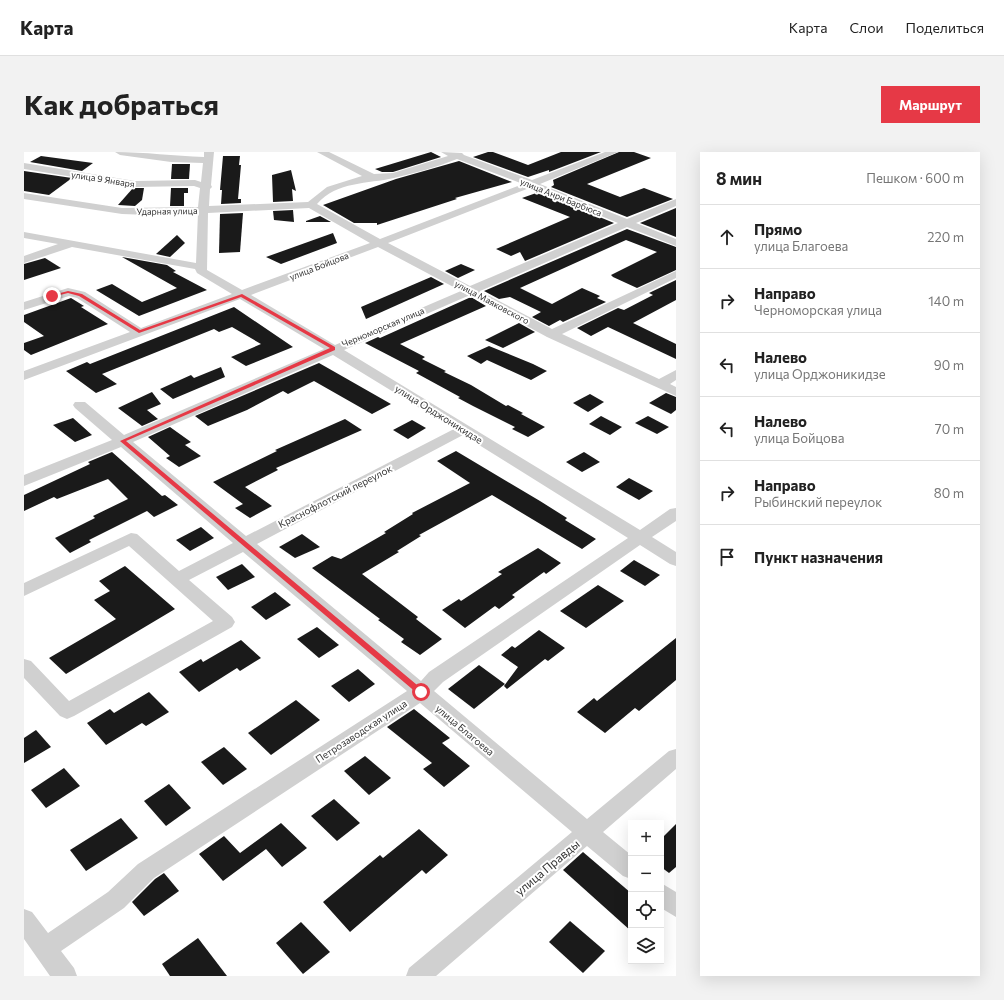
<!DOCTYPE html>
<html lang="ru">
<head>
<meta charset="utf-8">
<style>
	body { margin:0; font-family:Commissioner,sans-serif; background:#f2f2f2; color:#222 }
	.controls { position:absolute; right:12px; bottom:12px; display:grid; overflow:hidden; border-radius:0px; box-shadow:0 4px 16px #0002 }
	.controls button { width:36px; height:36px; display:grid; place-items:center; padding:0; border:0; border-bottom:1px solid #e0e0e0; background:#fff; color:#222; font:20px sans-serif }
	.stop { position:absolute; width:12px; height:12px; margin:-9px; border:3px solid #e63946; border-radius:50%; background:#fff }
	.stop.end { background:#e63946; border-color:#fff; box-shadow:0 1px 4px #0008 }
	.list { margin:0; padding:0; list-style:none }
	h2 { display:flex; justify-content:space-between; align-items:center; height:52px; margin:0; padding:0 16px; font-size:17px }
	h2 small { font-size:13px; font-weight:400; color:#767676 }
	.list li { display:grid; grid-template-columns:26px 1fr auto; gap:12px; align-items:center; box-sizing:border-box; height:64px; padding:0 16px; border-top:1px solid #e0e0e0 }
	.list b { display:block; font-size:15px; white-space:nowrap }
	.list p { margin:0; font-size:13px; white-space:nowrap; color:#767676 }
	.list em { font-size:13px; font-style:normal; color:#767676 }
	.icon { flex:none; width:22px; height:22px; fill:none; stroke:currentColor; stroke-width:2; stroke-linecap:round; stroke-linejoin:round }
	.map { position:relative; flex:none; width:652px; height:824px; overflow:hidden; border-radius:0px }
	header { display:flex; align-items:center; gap:24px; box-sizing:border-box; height:56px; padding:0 20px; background:#fff; border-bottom:1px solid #e0e0e0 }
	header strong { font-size:19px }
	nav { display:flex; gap:22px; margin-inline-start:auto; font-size:14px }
	.intro { display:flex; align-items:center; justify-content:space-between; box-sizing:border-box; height:96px; padding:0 24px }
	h1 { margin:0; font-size:28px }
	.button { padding:10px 18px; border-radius:0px; background:#e63946; color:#fff; font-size:14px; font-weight:700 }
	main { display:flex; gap:24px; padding:0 24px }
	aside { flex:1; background:#fff; border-radius:0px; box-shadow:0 4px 16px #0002 }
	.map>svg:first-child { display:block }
</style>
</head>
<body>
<header>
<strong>Карта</strong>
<nav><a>Карта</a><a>Слои</a><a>Поделиться</a></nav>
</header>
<div class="intro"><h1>Как добраться</h1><a class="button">Маршрут</a></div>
<main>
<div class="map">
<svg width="652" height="824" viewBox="0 0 652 824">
	<rect width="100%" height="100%" fill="#fff"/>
	<g fill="#1a1a1a">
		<path d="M407,0L417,5L369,20H358L351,17Z"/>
		<path d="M464,0H469L504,13L537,0H577L525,20V18L504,25L449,5Z"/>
		<path d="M595,0H610L627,6L563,32L596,45L620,36L649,47L603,65L527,35L530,33L529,28Z"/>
		<path d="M17,4L69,11L58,19L6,10Z"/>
		<path d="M199,4H216L215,13H217L214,47H217V51L197,52L198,38H196Z"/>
		<path d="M435,9L488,30L431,46L433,47L353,73V71H330L299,53L372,27Z"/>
		<path d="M148,12H166L165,27H147Z"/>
		<path d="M267,18L272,39L268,37L269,49L249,50L248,23Z"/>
		<path d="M0,19L48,26L25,43L0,39Z"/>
		<path d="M109,36H120L118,48L111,54L94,53Z"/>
		<path d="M147,36H164V41H160V54H146Z"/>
		<path d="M515,40L590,71L501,109L496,100L487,104L472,97L546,65L498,46Z"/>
		<path d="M652,56V85L616,71Z"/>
		<path d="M269,58L270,70L250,68L249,59Z"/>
		<path d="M219,61L216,100L195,101L196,62Z"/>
		<path d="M296,64L307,70H282V69Z"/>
		<path d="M603,77L652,95V118L613,136L589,125L587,123L633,100L602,88L496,136L528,152L558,136L576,144L573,146L582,150L539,170L536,168L525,174L508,165L517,160L486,145L475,147L460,139Z"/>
		<path d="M309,81L313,91L257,112L242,105Z"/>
		<path d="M153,83L161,91L146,105L132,102Z"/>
		<path d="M98,105L143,113L152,119L149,120L183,138L115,164L72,138L88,132L118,150L153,136Z"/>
		<path d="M21,106L37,116L0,128V112Z"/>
		<path d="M437,112L451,118L434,126L421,119Z"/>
		<path d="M407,125L420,132L342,167L337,155Z"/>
		<path d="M652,128V148L609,171L652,192V207L584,175L567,184L553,176L594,156L600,158L629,143L625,141Z"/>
		<path d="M447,145L462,154L376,192L401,205L398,207L422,219L420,220L447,233L482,254L484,253L499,261L497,262L521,275L504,285L488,277L491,275L449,254L434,246L436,245L392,221L395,219L341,191L354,185L356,186Z"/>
		<path d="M47,146L60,154L57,155L84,172L7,203L0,198V191L20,184L0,170V163Z"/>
		<path d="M210,155L269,195L222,214L207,205L237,192L208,175L195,180L190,177L78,222L93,232L72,241L42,219L63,210L66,212Z"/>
		<path d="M495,171L511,180L479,196L461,188Z"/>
		<path d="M465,194L509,212L523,219L507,228L463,208L457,212L443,204Z"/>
		<path d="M295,211L367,252L348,262L290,229L264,242L259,239L223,258L184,274L171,264Z"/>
		<path d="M197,215L201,225L149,247L136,237L167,223L170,226Z"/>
		<path d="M128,240L137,252L123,258L134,267L118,274L94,256Z"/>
		<path d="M642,241L652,245V258L647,262L625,251Z"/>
		<path d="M566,242L580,250L564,260L549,251Z"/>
		<path d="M577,264L598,275L586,283L565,272Z"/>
		<path d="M624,264L645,275L633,282L611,271Z"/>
		<path d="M49,266L68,283L51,290L29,273Z"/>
		<path d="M321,267L338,278L252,316L254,318L221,335L248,354L226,366L211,356L219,352L189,330L253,299L251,298Z"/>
		<path d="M388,268L402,276L384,287L369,278Z"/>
		<path d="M146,275L167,290L161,293L177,304L155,315L142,306L146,304L124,285Z"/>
		<path d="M432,299L516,349L543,366L541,368L572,387L558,397L468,343L395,383L397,384L373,399L375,400L338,422L394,465L392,467L418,487L396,503L377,490L380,487L354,468L356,467L288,416L308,404L317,407L362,381L360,380L389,362L388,361L446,331L413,309Z"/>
		<path d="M88,300L138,344L141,343L154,353L130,365L123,359L65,388L67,390L46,401L31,386L71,366L69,364L104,347L84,327L33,347L30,345L0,359V343L66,312L64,310Z"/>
		<path d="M560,300L576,310L558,320L542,310Z"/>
		<path d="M605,326L629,339L615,348L592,335Z"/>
		<path d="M177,375L190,386L166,399L152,388Z"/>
		<path d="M278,382L296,395L271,406L255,395Z"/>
		<path d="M514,396L537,411L522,422L520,420L488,443L491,445L475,457L471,454L441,476L418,458L435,447L437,449L478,422L474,420Z"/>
		<path d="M610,408L636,423L621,434L596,419Z"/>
		<path d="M218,412L231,425L204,438L192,425Z"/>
		<path d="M101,414L151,457L42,522L25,506L92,467L70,448L86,439L75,429Z"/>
		<path d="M574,433L600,449L562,476L536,459Z"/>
		<path d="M251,440L267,453L242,468L227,455Z"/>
		<path d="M293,475L315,493L295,506L273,487Z"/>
		<path d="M515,478L541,496L524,509L521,507L483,537L480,534L494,515L477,503L488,494L491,496Z"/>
		<path d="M652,486V528L615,559L611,556L581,581L553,560L570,546L573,549Z"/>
		<path d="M217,488L237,506L216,519L213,516L175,540L155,520L177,507L179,510Z"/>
		<path d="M455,513L481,532L450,557L424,537Z"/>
		<path d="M334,517L351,532L325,550L307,534Z"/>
		<path d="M125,540L145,560L122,574L118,571L82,593L63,571L86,557L90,561Z"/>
		<path d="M272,548L296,568L247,603L224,581Z"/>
		<path d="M390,557L426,586L418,591L446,614L420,635L399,617L408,611L363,575Z"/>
		<path d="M12,578L27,595L0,611V586Z"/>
		<path d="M200,595L223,617L199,633L177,610Z"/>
		<path d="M341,604L367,626L345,643L320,619Z"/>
		<path d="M40,616L56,634L22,656L7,638Z"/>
		<path d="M145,632L167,656L142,674L120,649Z"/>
		<path d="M310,647L336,671L313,689L287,664Z"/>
		<path d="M97,666L114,686L62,719L46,698Z"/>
		<path d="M257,671L283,696L258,715L242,697L199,729L175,702L200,684L216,701Z"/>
		<path d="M652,672V715L645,721L637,715V687Z"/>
		<path d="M395,677L424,703L402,722L398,718L326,780L299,750L356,703L359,706Z"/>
		<path d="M559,700L607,741V779L539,718Z"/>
		<path d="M140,721L155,739L120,764L108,750L131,727Z"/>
		<path d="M546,769L581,799L559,821L525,790Z"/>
		<path d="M277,770L306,800L279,822L252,791Z"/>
		<path d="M174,786L203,824H146L138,812Z"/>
	</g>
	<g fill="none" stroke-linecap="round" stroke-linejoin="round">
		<g fill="#d0d0d0" fill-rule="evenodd">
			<path d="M91,0C121,0 150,4 180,5V0H190L187,33L188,35L186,37L185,54L284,50L303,35L338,24L293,0H305L350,22L369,21L424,4L417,0L438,1L440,3L508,28L581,0H594L516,32L603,67L652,47V54L612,71L652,87V94L603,75L456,139L528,177L652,119V126L538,182L635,227L652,218V228L646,232L652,235V244L523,185L446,143L320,198L616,378L646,357L652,356V369L628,385L652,400V414L646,412L616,393L419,530L410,539L563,667L645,599L652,597V617L579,680L607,703V727L599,724L563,694L412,824H382L385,816L548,680L396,551L130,726L100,756L37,799L50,816L53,824H26L0,787V757L8,760L24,781L84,740L114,712L383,539L219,400L165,428L208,465L211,470L208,475L50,564L43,567L36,564L0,526V507L7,509L45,549L189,469L105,394L0,444V431L107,381L113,382L155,419L209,391L97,295L0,334V323L88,288L51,256L49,253L51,250H61L100,283L300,197L216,147L0,228V219L106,180L53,146L45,144L0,158V150L44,136L61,140L117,176L208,142L173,121L171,117L48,95L0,111V104L34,92L0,86V80L172,111L174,61L126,63L98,62L0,47V41L98,56L174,55L176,36L170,34L111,35L0,17V11L111,29L171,28L177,30L179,11L147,10L96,3ZM433,7L499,32L356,87L293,52C313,29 344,32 370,26C391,21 413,15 433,7ZM508,35L594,71L446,134L364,91ZM285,56L346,91L218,138L183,118L184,61ZM354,95L437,139L311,193L227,143ZM309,203L430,277L222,384L109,290ZM439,283L604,386L405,520L397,529L233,392Z"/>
			<path d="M637,731L652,740V765L637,756Z"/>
		</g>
	</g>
	<path fill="#e63946" d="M44,139L58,142L116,178L218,142L311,195V198L102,289L399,538V542H394L96,289L306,196L217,145L115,181L55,144L44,141L28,145L25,144Z"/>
	<g text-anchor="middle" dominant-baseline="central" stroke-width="4" stroke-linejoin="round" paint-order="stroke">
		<g font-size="9" fill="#333" stroke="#fff">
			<text transform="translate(79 27) rotate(9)">улица 9 Января</text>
			<text transform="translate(537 45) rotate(22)">улица Анри Барбюса</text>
			<text transform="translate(143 59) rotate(-1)">Ударная улица</text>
			<text transform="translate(295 114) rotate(-21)">улица Бойцова</text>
			<text transform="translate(468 150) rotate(28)">улица Маяковского</text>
			<text transform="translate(359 175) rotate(-23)">Черноморская улица</text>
		</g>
		<g font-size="10" fill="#333" stroke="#fff">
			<text transform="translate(415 262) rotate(32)">улица Орджоникидзе</text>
			<text transform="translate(311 344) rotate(-27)">Краснофлотский переулок</text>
			<text transform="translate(441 578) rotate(40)">улица Благоева</text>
			<text transform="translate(337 579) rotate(-33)">Петрозаводская улица</text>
		</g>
		<g font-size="12" fill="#333" stroke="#fff">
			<text transform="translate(523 715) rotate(-40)">улица Правды</text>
		</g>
	</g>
</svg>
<div class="controls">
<button>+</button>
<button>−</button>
<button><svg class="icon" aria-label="locate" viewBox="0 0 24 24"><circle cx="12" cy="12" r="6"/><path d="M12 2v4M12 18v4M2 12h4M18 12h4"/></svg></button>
<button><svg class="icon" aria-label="layers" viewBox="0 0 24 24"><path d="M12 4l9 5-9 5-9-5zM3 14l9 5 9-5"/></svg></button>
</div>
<div class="stop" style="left:397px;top:540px"></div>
<div class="stop end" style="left:28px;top:144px"></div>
</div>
<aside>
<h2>8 мин<small>Пешком · 600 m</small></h2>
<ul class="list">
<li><svg class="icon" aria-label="ahead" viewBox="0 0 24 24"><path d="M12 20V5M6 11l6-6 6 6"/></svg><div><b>Прямо</b><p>улица Благоева</p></div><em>220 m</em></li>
<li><svg class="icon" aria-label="right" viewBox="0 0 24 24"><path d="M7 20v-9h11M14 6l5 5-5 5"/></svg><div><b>Направо</b><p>Черноморская улица</p></div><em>140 m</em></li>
<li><svg class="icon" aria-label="left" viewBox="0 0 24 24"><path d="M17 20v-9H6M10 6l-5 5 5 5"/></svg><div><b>Налево</b><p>улица Орджоникидзе</p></div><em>90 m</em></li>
<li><svg class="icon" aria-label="left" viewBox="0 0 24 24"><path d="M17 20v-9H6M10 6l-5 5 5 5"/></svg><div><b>Налево</b><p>улица Бойцова</p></div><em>70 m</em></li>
<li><svg class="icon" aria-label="right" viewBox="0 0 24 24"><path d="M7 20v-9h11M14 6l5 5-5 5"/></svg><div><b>Направо</b><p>Рыбинский переулок</p></div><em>80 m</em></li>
<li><svg class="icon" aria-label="arrive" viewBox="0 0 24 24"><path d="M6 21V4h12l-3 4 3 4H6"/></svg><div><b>Пункт назначения</b></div></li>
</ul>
</aside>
</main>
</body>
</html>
